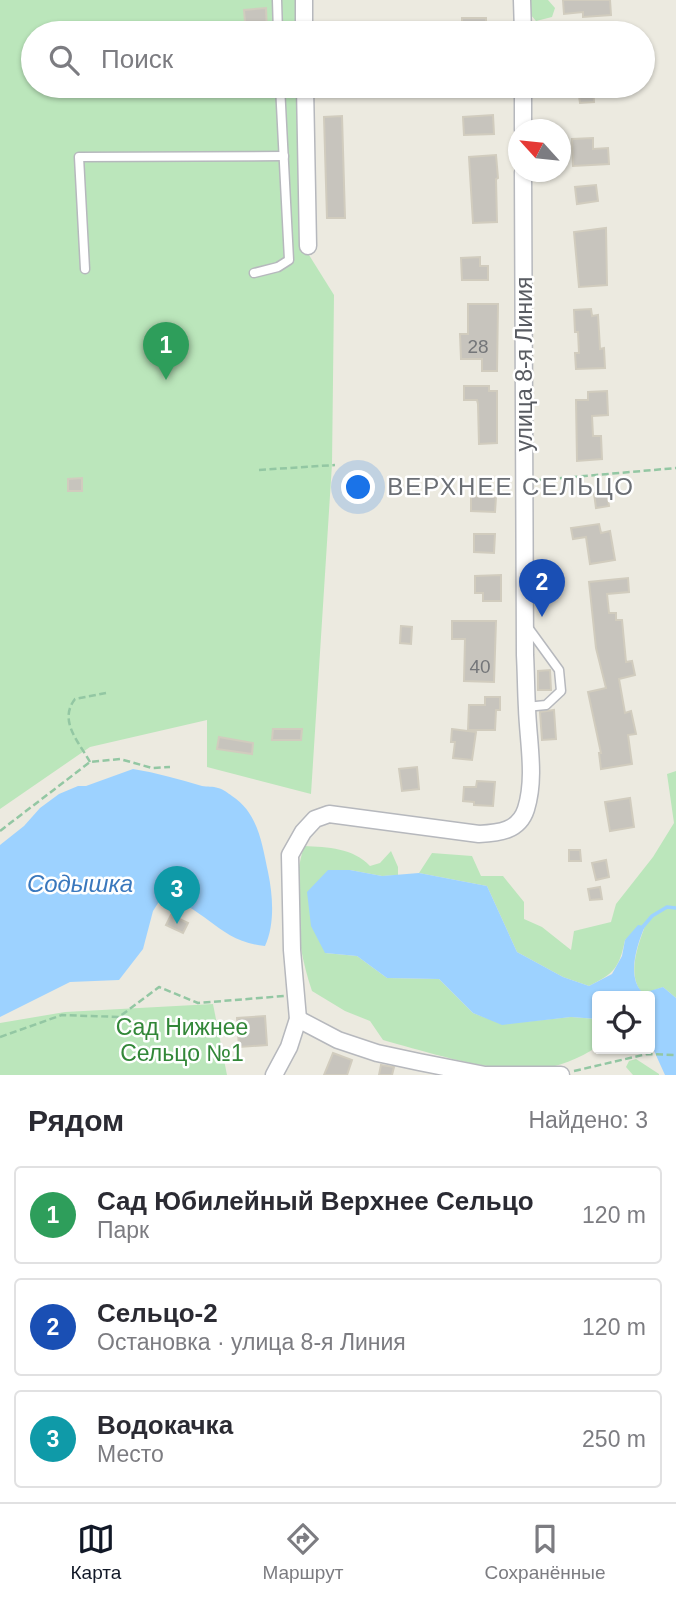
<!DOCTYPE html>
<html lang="ru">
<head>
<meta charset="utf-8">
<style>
	body { margin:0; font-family:Arial,sans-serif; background:#f7f7f7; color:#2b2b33 }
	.controls { position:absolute; right:21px; bottom:21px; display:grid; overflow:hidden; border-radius:7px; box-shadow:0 2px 5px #0004 }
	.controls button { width:63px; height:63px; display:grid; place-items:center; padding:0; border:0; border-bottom:2px solid #e1e1e2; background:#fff; color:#2b2b33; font:35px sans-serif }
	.compass { position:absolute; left:508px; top:119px; width:63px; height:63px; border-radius:50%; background:#fff; box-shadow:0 2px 5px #0004; rotate:297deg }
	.you { position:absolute; left:359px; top:488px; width:24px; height:24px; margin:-18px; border:5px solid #fff; border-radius:50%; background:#1a73e8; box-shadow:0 0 0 10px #1a73e833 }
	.badge { display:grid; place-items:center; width:46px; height:46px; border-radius:50%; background:#111827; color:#fff; font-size:23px; font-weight:700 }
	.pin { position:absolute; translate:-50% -58px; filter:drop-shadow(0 2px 4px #0008) }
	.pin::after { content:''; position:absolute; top:37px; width:24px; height:21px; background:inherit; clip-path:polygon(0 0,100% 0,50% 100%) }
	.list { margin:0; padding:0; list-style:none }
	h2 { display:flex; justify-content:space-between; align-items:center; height:91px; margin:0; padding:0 28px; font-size:30px }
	h2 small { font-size:23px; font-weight:400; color:#7c7c81 }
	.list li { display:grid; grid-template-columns:46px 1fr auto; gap:21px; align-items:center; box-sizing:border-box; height:98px; margin:0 14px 14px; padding:0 14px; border:2px solid #e1e1e2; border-radius:7px }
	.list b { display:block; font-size:26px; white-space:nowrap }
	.list p { margin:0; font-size:23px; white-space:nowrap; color:#7c7c81 }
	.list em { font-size:23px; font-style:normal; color:#7c7c81 }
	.icon { flex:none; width:38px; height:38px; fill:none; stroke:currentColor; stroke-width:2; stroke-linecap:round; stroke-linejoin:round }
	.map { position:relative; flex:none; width:676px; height:1075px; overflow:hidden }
	.search { position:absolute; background:#fff; box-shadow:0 2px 5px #0004; left:21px; right:21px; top:21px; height:77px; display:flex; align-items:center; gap:18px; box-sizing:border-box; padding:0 24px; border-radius:38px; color:#7c7c81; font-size:26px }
	.sheet { height:427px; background:#fff }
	nav { display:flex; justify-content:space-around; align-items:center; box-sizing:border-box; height:98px; border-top:2px solid #e1e1e2; background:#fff; font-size:19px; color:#7c7c81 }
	nav a { display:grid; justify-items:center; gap:4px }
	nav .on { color:#111827 }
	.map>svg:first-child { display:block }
</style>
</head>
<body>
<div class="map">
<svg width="676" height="1075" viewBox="0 0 676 1075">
	<rect width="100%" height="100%" fill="#eceae0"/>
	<g fill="#bbe6bb">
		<path d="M0,0H300L301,33H33V86H302L304,247L334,295L332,464L311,794L207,767V720L90,747L0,809Z"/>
		<path d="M529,0H548L555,8L552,17L536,21L530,14Z"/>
		<path d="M676,771V998L663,987L643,994C626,976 638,945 645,926L625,940C619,969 614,973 589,986L563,977L517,952L487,886L419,873L432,853L472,856L481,876H503L524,902V919L542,927L571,950L574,931L611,922L616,904L653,857L674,823L667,774Z"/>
		<path d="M304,846C328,847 353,848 370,866L380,863L391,851L398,867V875L382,876L350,870L325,953L357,956L387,978L439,979L473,1013L502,1024L571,1017L597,1019V1047C580,1058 557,1068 537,1069C491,1073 427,1052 383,1040L370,1021L345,1011L312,991C297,946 290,891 304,846Z"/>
		<path d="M213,1004L227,1075H0V1023L65,1012Z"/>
		<path d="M636,1059L659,1074V1075H633L626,1067L629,1061Z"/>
	</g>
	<g fill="#9dd2ff">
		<path d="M133,769C157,773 179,779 202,786C207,787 213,786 218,788C223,789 228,793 232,796C258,813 262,843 268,872C273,896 275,924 265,946C218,942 205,905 162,897L153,911L143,949L119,980L70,982L0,1017V845L24,826L40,808L59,794L78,786H86Z"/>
		<path d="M328,870H350L382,876L419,873L487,886L517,952L563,977L589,986L612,974L622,956L625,940L638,925L645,926C637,945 626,977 643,993L663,987L676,998V1075H665L650,1042V996H597V1019L571,1017L502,1025L473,1013L439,979L387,978L357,956L325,953L311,926L307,892Z"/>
	</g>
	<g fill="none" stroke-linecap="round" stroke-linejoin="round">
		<path stroke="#9dd2ff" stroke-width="3.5" d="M641,929L652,916L667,907L676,908"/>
	</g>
	<g fill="#c7c4bd" stroke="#d1ccbe" stroke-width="2">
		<path d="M563,0H610L611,15L583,17V12L564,14Z"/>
		<path d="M266,8L267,33H246L244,10Z"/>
		<path d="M462,18H486V33H469L468,30H462Z"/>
		<path d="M566,86H593L594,102L580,103L579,96L567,97Z"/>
		<path d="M493,115L494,134L464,135L463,117Z"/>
		<path d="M342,116L345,218H327L324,117Z"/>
		<path d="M593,138V149L608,148L609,164L573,166L572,139Z"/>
		<path d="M496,155L498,178L496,179L497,222L473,223L469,157Z"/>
		<path d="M596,185L598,201L577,204L575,187Z"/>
		<path d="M606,228L607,285L579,287L574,232Z"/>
		<path d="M480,257V266H488V280H462L461,258Z"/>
		<path d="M468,304H498L497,371H482V359H461L460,334H468Z"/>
		<path d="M591,309L592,316L598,315L600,349L604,348L605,368L576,369L575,353H579L578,332H575L574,310Z"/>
		<path d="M464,386H489V391H497V443L479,444L478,404L477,400H464Z"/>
		<path d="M607,391L608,415L592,416L593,436H601L602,459L577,461L576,400H588V392Z"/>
		<path d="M82,478V491H68V479Z"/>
		<path d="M607,491L609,506L596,508L594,493Z"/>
		<path d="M471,496L496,497L495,512L471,511Z"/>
		<path d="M599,524L601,533L610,531L615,560L590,564L586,537L573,539L571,528Z"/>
		<path d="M474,534H495L494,553L474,552Z"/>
		<path d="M501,575V601H483V593H475V576Z"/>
		<path d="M628,578L629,592L607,594L609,613H616V620H622L626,662L632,661L635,675L619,679L625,713L631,711L636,734L628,735L632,764L601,769L599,753H601L588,692L606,688L596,648L589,582Z"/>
		<path d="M452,621H496L494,682L464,681L465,639H452Z"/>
		<path d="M401,626L412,627L411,644L400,643Z"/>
		<path d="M550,670L551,690H538V671Z"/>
		<path d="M485,697H500V710H496L495,730H468L469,705H485Z"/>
		<path d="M554,710L556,739L542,740L540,712Z"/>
		<path d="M273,729H302L301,740H272Z"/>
		<path d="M452,729L476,732L472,760L453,758L455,742H451Z"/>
		<path d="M219,737L253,743L252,754L217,749Z"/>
		<path d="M417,767L419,789L402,791L399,769Z"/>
		<path d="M477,781L495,782L493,806L474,805V802L463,801L464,787H476Z"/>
		<path d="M630,798L634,827L610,831L605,802Z"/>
		<path d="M569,850H580L581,861H569Z"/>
		<path d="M606,860L609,877L596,880L592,863Z"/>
		<path d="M600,887L602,899L590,900L588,889Z"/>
		<path d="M171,915L188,923L183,933L166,925Z"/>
		<path d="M265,1016L267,1045L239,1047L237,1018Z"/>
		<path d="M333,1053L352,1060L347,1075H324Z"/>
		<path d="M381,1065L394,1067L392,1075H379Z"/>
	</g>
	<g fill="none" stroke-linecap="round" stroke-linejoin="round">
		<g stroke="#b6b8bd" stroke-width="11">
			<g id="service">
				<path d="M277,0L278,33"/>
				<path d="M85,269L79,157L284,156"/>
				<path d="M254,273L278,267L289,260L280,86"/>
				<path d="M526,707L546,705L561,691L559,670L527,626"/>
			</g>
		</g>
		<g stroke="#b6b8bd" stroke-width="19">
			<g id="minor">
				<path d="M304,0V33"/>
				<path d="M522,0L523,33"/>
				<path d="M305,86L308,246"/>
				<path d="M523,86V130"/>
				<path d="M298,1019L338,1040L377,1053L419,1062L485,1075H561"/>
				<path d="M274,1075L289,1047L298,1019L292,950L290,855L303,832L315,819L329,814L479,834C499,833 519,831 526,809C536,777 528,741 527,708C526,691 526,673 525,655C524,494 524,333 523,172"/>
			</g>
		</g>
		<g stroke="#93c7a3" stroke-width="2.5" stroke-dasharray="7 3.5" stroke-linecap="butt">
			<path d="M259,470L335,465"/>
			<path d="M539,480L676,468"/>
			<path d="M90,762C79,742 58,721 75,699L106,693"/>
			<path d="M0,831L90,762L120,759L152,768L170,767"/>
			<path d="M0,1037L62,1015L119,1017L159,987L198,1003L284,996"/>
			<path d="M574,1071L647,1054L676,1055"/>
		</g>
		<use href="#service" stroke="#fff" stroke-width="8"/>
		<use href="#minor" stroke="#fff" stroke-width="16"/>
	</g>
	<g text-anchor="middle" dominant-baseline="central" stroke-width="5" stroke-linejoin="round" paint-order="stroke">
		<g font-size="19" fill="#747679">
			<text x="478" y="346">28</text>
			<text x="480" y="666">40</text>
		</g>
		<g font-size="23" fill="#595c62" stroke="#fff">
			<text transform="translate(524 364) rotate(-90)">улица 8-я Линия</text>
		</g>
		<g font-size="23" fill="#328738" stroke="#fff">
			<text x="182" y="1027">Сад Нижнее<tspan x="182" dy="26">Сельцо №1</tspan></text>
		</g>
		<g font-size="24" letter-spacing="2" fill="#6a6e74" stroke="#fff">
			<text x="511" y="486">ВЕРХНЕЕ СЕЛЬЦО</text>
		</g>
		<g font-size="24" font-style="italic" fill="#3a78bd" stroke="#fff">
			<text x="80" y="883">Содышка</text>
		</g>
	</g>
</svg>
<div class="controls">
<button><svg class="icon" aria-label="locate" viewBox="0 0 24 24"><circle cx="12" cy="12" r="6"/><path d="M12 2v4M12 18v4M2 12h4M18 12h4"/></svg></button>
</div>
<svg class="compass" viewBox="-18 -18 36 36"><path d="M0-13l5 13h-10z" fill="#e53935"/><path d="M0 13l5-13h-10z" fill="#7c7c81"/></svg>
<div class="you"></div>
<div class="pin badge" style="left:166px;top:380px;background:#2e9e5b">1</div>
<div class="pin badge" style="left:542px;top:617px;background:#1a4fb4">2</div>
<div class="pin badge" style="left:177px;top:924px;background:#0f9aa8">3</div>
<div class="search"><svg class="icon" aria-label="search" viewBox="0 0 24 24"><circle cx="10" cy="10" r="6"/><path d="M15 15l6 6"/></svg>Поиск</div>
</div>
<section class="sheet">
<h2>Рядом<small>Найдено: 3</small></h2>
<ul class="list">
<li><span class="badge" style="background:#2e9e5b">1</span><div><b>Сад Юбилейный Верхнее Сельцо</b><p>Парк</p></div><em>120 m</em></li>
<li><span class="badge" style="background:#1a4fb4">2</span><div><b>Сельцо-2</b><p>Остановка · улица 8-я Линия</p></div><em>120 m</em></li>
<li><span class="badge" style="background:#0f9aa8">3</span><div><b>Водокачка</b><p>Место</p></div><em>250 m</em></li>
</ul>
</section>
<nav>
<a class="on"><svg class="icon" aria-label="map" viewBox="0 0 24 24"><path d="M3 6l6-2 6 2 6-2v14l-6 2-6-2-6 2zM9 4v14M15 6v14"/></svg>Карта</a>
<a><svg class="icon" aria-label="directions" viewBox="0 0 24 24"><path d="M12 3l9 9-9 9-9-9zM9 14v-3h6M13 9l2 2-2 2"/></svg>Маршрут</a>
<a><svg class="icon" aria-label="saved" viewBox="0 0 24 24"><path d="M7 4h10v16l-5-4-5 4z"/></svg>Сохранённые</a>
</nav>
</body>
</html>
